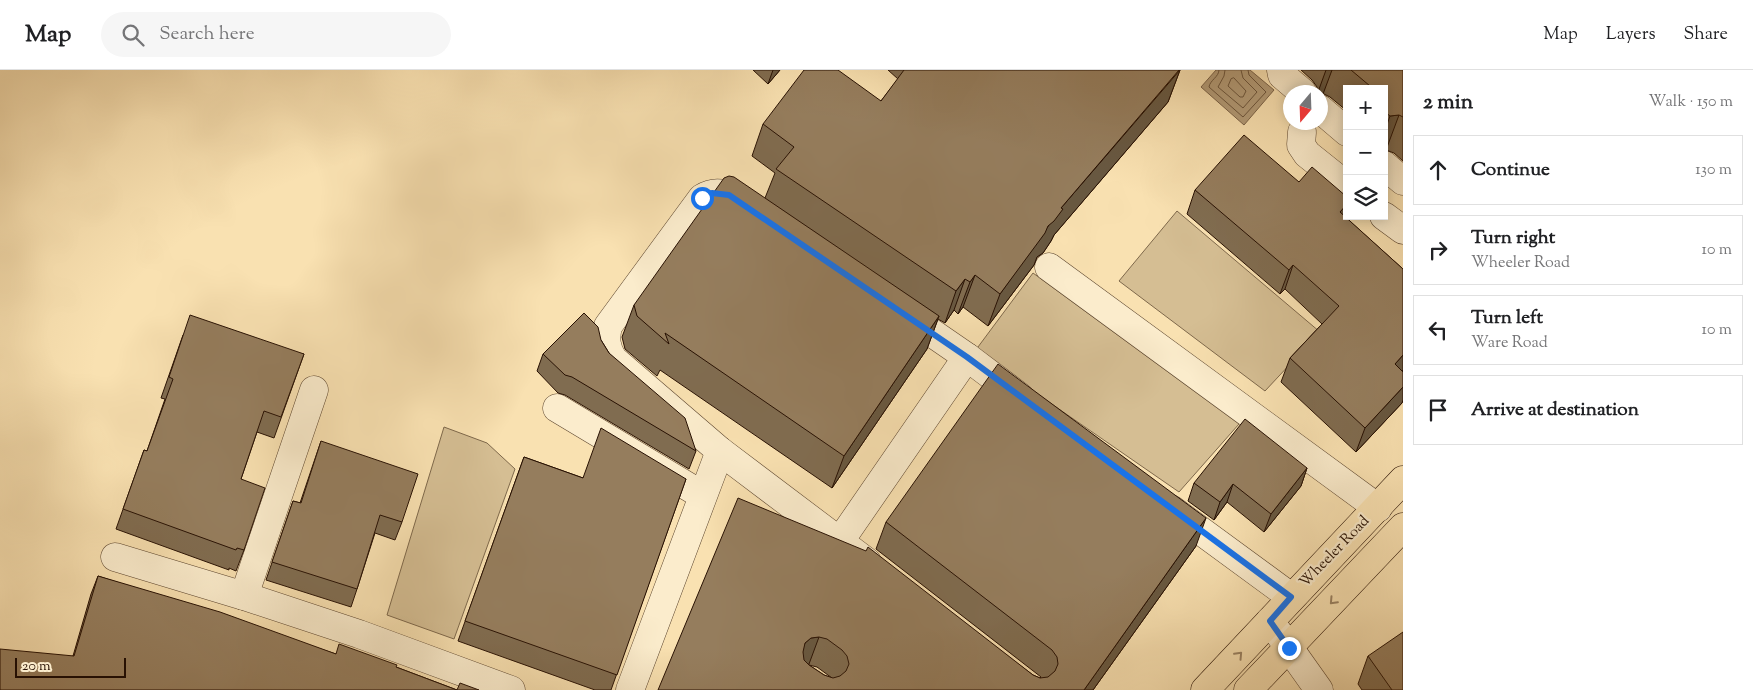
<!DOCTYPE html>
<html lang="en">
<head>
<meta charset="utf-8">
<style>
	body { margin:0; font-family:"Sorts Mill Goudy",serif; background:#f6f6f6; color:#202124 }
	.controls { position:absolute; right:15px; top:15px; display:grid; overflow:hidden; border-radius:0px; box-shadow:0 2px 12px #0003 }
	.controls button { width:45px; height:45px; display:grid; place-items:center; padding:0; border:0; border-bottom:1px solid #e0e0e0; background:#fff; color:#202124; font:25px sans-serif }
	.compass { position:absolute; left:1283px; top:15px; width:45px; height:45px; border-radius:50%; background:#fff; box-shadow:0 2px 12px #0003; rotate:199deg }
	.scale { position:absolute; left:15px; bottom:12px; width:111px; box-sizing:border-box; padding-left:5px; border:2px solid #281103; border-top:0; font-size:14px; line-height:18px; white-space:nowrap; color:#281103; -webkit-text-stroke:4px #fbeccc; paint-order:stroke }
	.stop { position:absolute; width:15px; height:15px; margin:-11px; border:4px solid #1a73e8; border-radius:50%; background:#fff }
	.stop.end { background:#1a73e8; border-color:#fff; box-shadow:0 1px 5px #0008 }
	.list { margin:0; padding:0; list-style:none }
	h2 { display:flex; justify-content:space-between; align-items:center; height:65px; margin:0; padding:0 20px; font-size:21px }
	h2 small { font-size:16px; font-weight:400; color:#757577 }
	.list li { display:grid; grid-template-columns:32px 1fr auto; gap:15px; align-items:center; box-sizing:border-box; height:70px; margin:0 10px 10px; padding:0 10px; border:1px solid #e0e0e0; border-radius:0px }
	.list b { display:block; font-size:19px; white-space:nowrap }
	.list p { margin:0; font-size:16px; white-space:nowrap; color:#757577 }
	.list em { font-size:16px; font-style:normal; color:#757577 }
	.icon { flex:none; width:28px; height:28px; fill:none; stroke:currentColor; stroke-width:2; stroke-linecap:round; stroke-linejoin:round }
	.map { position:relative; flex:none; width:1403px; height:620px; overflow:hidden }
	header { display:flex; align-items:center; gap:30px; box-sizing:border-box; height:70px; padding:0 25px; background:#fff; border-bottom:1px solid #e0e0e0 }
	header strong { font-size:24px }
	nav { display:flex; gap:28px; margin-inline-start:auto; font-size:18px }
	.search { width:350px; height:45px; background:#f6f6f6; display:flex; align-items:center; gap:12px; box-sizing:border-box; padding:0 18px; border-radius:28px; color:#757577; font-size:19px }
	main { display:flex }
	aside { flex:1; background:#fff }
	.map>svg:first-child { display:block }
</style>
</head>
<body>
<header>
<strong>Map</strong>
<div class="search"><svg class="icon" aria-label="search" viewBox="0 0 24 24"><circle cx="10" cy="10" r="6"/><path d="M15 15l6 6"/></svg>Search here</div>
<nav><a>Map</a><a>Layers</a><a>Share</a></nav>
</header>
<main>
<div class="map">
<svg width="1403" height="620" viewBox="0 0 1403 620">
	<rect width="100%" height="100%" fill="#f9e1b1"/>
	<filter id="stains"><feTurbulence type="fractalNoise" baseFrequency=".004" numOctaves="4"/><feColorMatrix values="0 0 0 0 .2 0 0 0 0 .09 0 0 0 0 .02 0 0 0 .5 -.17"/></filter>
	<radialGradient id="worn" r=".72"><stop offset=".6" stop-color="#630" stop-opacity="0"/><stop offset="1" stop-color="#630" stop-opacity=".3"/></radialGradient>
	<g fill="#d5be93" stroke="#7e684b">
		<path d="M1177,141L1320,262L1265,321L1119,211Z"/>
		<path d="M1033,203L1239,354L1179,422L975,281Z"/>
		<path d="M444,357L487,373L515,399L454,569L387,545Z"/>
	</g>
	<path fill="#b29a76" stroke="#7b6348" d="M1216,0H1250L1274,20L1244,55L1201,17Z"/>
	<g fill="none" stroke-linecap="round" stroke-linejoin="round">
		<g stroke="#6d563c" stroke-width="1">
			<path d="M1219,0C1219,7 1210,10 1209,17L1243,47L1266,22L1249,5L1248,0"/>
			<path d="M1225,0L1224,6L1218,17L1243,38L1257,22L1243,8L1241,0"/>
			<path d="M1234,8L1246,21L1243,27H1240L1228,16L1231,9Z"/>
		</g>
		<g stroke="#5c452e" stroke-width="29">
			<g id="minor">
				<path d="M1281,0L1282,5L1302,22"/>
				<path d="M1320,39L1347,62"/>
				<path d="M1302,62L1301,75L1307,84L1347,116"/>
				<path d="M1384,95L1403,111"/>
				<path d="M747,137C732,127 720,117 702,128L608,256C605,269 606,278 613,289L720,381L867,492"/>
				<path d="M1384,146L1403,160"/>
				<path d="M1049,197L1378,438"/>
				<path d="M903,243L967,287L1020,327"/>
				<path d="M557,338L702,425"/>
				<path d="M1171,439L1291,527"/>
				<path d="M840,471L967,287"/>
				<path d="M115,487L244,526L359,564L511,620"/>
				<path d="M244,526L314,320"/>
				<path d="M1270,551L1319,620"/>
				<path d="M630,620L720,381"/>
			</g>
		</g>
		<g stroke="#281103" stroke-width="29">
			<g id="major">
				<path d="M1205,620L1403,410"/>
				<path d="M1248,620L1403,457"/>
			</g>
		</g>
		<use href="#minor" stroke="#fbeccc" stroke-width="28"/>
		<use href="#major" stroke="#f9e1b1" stroke-width="28"/>
	</g>
	<g fill="#806c50" stroke="#281103" fill-rule="evenodd">
		<path d="M753,0H780L768,14Z"/>
		<path d="M888,0H1180L1168,32L1054,165L1051,171L1043,183L1037,187L1034,195L988,256L963,237L958,244L954,240L945,253L938,249L927,279L832,418L660,300L657,306L625,279L622,267L634,235L765,128L775,103L752,86L763,54L881,31L898,9Z"/>
		<path d="M1301,0H1403V91L1394,83L1386,80H1384V19H1347V41L1330,27L1320,22H1317V17L1312,10Z"/>
		<path d="M1299,112L1344,146L1403,199V300L1402,301L1403,302V330L1402,333L1356,382L1281,312L1290,288L1322,254L1285,219L1280,224L1187,144L1195,120Z"/>
		<path d="M183,265L304,284L274,368L257,362L241,409L244,480L236,501L229,498V500L116,459L144,380L147,381L165,329L161,328Z"/>
		<path d="M601,270L609,283L696,381L689,399L565,325L558,323L537,301L543,284Z"/>
		<path d="M321,371L402,452L395,470L375,463L357,519L351,537L266,510L293,431L300,433Z"/>
		<path d="M524,387L583,408L686,409L611,620H595L458,571Z"/>
		<path d="M1307,398L1301,416L1264,462L1227,432L1214,450L1188,431L1194,413Z"/>
		<path d="M886,452L1196,476L1093,620H658L866,481L1033,605L1040,608L1041,607L876,479ZM809,595L817,597L832,608L824,605Z"/>
		<path d="M98,506L336,584L396,597L457,620H0L73,586L91,524Z"/>
		<path d="M1368,586L1403,620H1362L1358,614Z"/>
	</g>
	<g fill="#685841" stroke="#281103">
		<path d="M773,0H780L768,14Z"/>
		<path d="M1180,0L1168,32L1054,165L1051,171L1043,183L1037,187L1034,195L988,256L1000,224L1061,138Z"/>
		<path d="M1326,0H1332L1323,24H1320V22H1318Z"/>
		<path d="M1399,45L1386,80H1384V63L1390,46Z"/>
		<path d="M1347,134V139L1342,154L1340,142Z"/>
		<path d="M1293,195L1285,219L1280,224L1289,200Z"/>
		<path d="M975,205L963,237L958,244L970,212Z"/>
		<path d="M965,209L954,240L945,253L956,221Z"/>
		<path d="M939,246L927,279L832,418L844,386Z"/>
		<path d="M1403,285V300L1386,318L1395,294Z"/>
		<path d="M1403,317V330L1402,333L1356,382L1365,358Z"/>
		<path d="M1307,398L1301,416L1264,462L1271,444Z"/>
		<path d="M1233,414L1227,432L1214,450L1220,432Z"/>
		<path d="M1206,448L1196,476L1093,620H1084Z"/>
		<path d="M819,567L809,594L795,601L805,573L811,568Z"/>
	</g>
	<g fill="#957d5d" stroke="#281103" fill-rule="evenodd">
		<path d="M804,0H838L881,31L904,0H1179L1061,138L1063,139L1054,151L1048,156L1045,163L1000,224L975,205L970,212L965,209L956,221L776,99L794,77L763,54Z"/>
		<path d="M1351,0H1403V47L1399,45L1390,46L1384,41V19H1372L1370,16Z"/>
		<path d="M1244,65L1299,112L1312,97L1347,127V134L1340,142L1403,199V285L1395,294L1403,302V317L1365,358L1290,288L1339,236L1293,195L1289,200L1195,120Z"/>
		<path d="M729,106L734,107L939,246L844,386L665,263L669,274L637,246L634,235L724,108Z"/>
		<path d="M584,243L598,257L601,270L609,283L685,348L696,381L572,307L565,305L543,284Z"/>
		<path d="M190,245L304,284L281,347L264,341L241,409L265,418L244,480L237,478L236,480L123,439L144,380L147,381L173,309L169,307Z"/>
		<path d="M998,294L1206,448L1084,620H658L738,428L866,481L868,477L1033,605L1040,608L1048,607L1055,601L1058,594L1057,587L1052,580L886,452ZM819,567L827,569L842,580L847,586L849,594L846,601L840,606L833,608L824,605L809,595L804,590L803,582L805,573L811,568Z"/>
		<path d="M1245,349L1307,398L1271,444L1233,414L1220,432L1194,413Z"/>
		<path d="M601,358L686,409L617,605L465,551L524,387L583,408Z"/>
		<path d="M321,371L418,404L402,452L380,445L357,519L272,492L293,431L301,433Z"/>
		<path d="M98,506L220,542L336,584L339,574L397,595L396,597L457,620L460,613L479,620H0V579L74,586Z"/>
		<path d="M1403,562V620H1392L1368,586Z"/>
	</g>
	<defs><path id="oneway-chevron" d="M-2-3.5L2.5 0L-2 3.5" fill="none" stroke-width="1.6" stroke-linecap="round" stroke-linejoin="round" transform="scale(1.25)"/></defs>
	<g stroke="#9b8363">
		<use href="#oneway-chevron" transform="translate(1333 531) rotate(133)"/>
		<use href="#oneway-chevron" transform="translate(1239 585) rotate(-47)"/>
	</g>
	<g fill="none" stroke-linecap="round" stroke-linejoin="round">
		<path stroke="#1a73e8" stroke-width="6" d="M702,128L712,123L729,125L967,287L1291,527L1270,551L1289,578"/>
	</g>
	<g text-anchor="middle" dominant-baseline="central" stroke-width="4.5" stroke-linejoin="round" paint-order="stroke">
		<g font-size="15" fill="#281103" stroke="#fbeccc">
			<text transform="translate(1335 482) rotate(-46)">Wheeler Road</text>
		</g>
	</g>
	<rect width="100%" height="100%" filter="url(#stains)"/>
	<rect width="100%" height="100%" fill="url(#worn)"/>
</svg>
<div class="controls">
<button>+</button>
<button>−</button>
<button><svg class="icon" aria-label="layers" viewBox="0 0 24 24"><path d="M12 4l9 5-9 5-9-5zM3 14l9 5 9-5"/></svg></button>
</div>
<svg class="compass" viewBox="-18 -18 36 36"><path d="M0-13l5 13h-10z" fill="#e53935"/><path d="M0 13l5-13h-10z" fill="#757577"/></svg>
<div class="scale">20 m</div>
<div class="stop" style="left:702px;top:128px"></div>
<div class="stop end" style="left:1289px;top:578px"></div>
</div>
<aside>
<h2>2 min<small>Walk · 150 m</small></h2>
<ul class="list">
<li><svg class="icon" aria-label="ahead" viewBox="0 0 24 24"><path d="M12 20V5M6 11l6-6 6 6"/></svg><div><b>Continue</b></div><em>130 m</em></li>
<li><svg class="icon" aria-label="right" viewBox="0 0 24 24"><path d="M7 20v-9h11M14 6l5 5-5 5"/></svg><div><b>Turn right</b><p>Wheeler Road</p></div><em>10 m</em></li>
<li><svg class="icon" aria-label="left" viewBox="0 0 24 24"><path d="M17 20v-9H6M10 6l-5 5 5 5"/></svg><div><b>Turn left</b><p>Ware Road</p></div><em>10 m</em></li>
<li><svg class="icon" aria-label="arrive" viewBox="0 0 24 24"><path d="M6 21V4h12l-3 4 3 4H6"/></svg><div><b>Arrive at destination</b></div></li>
</ul>
</aside>
</main>
</body>
</html>
